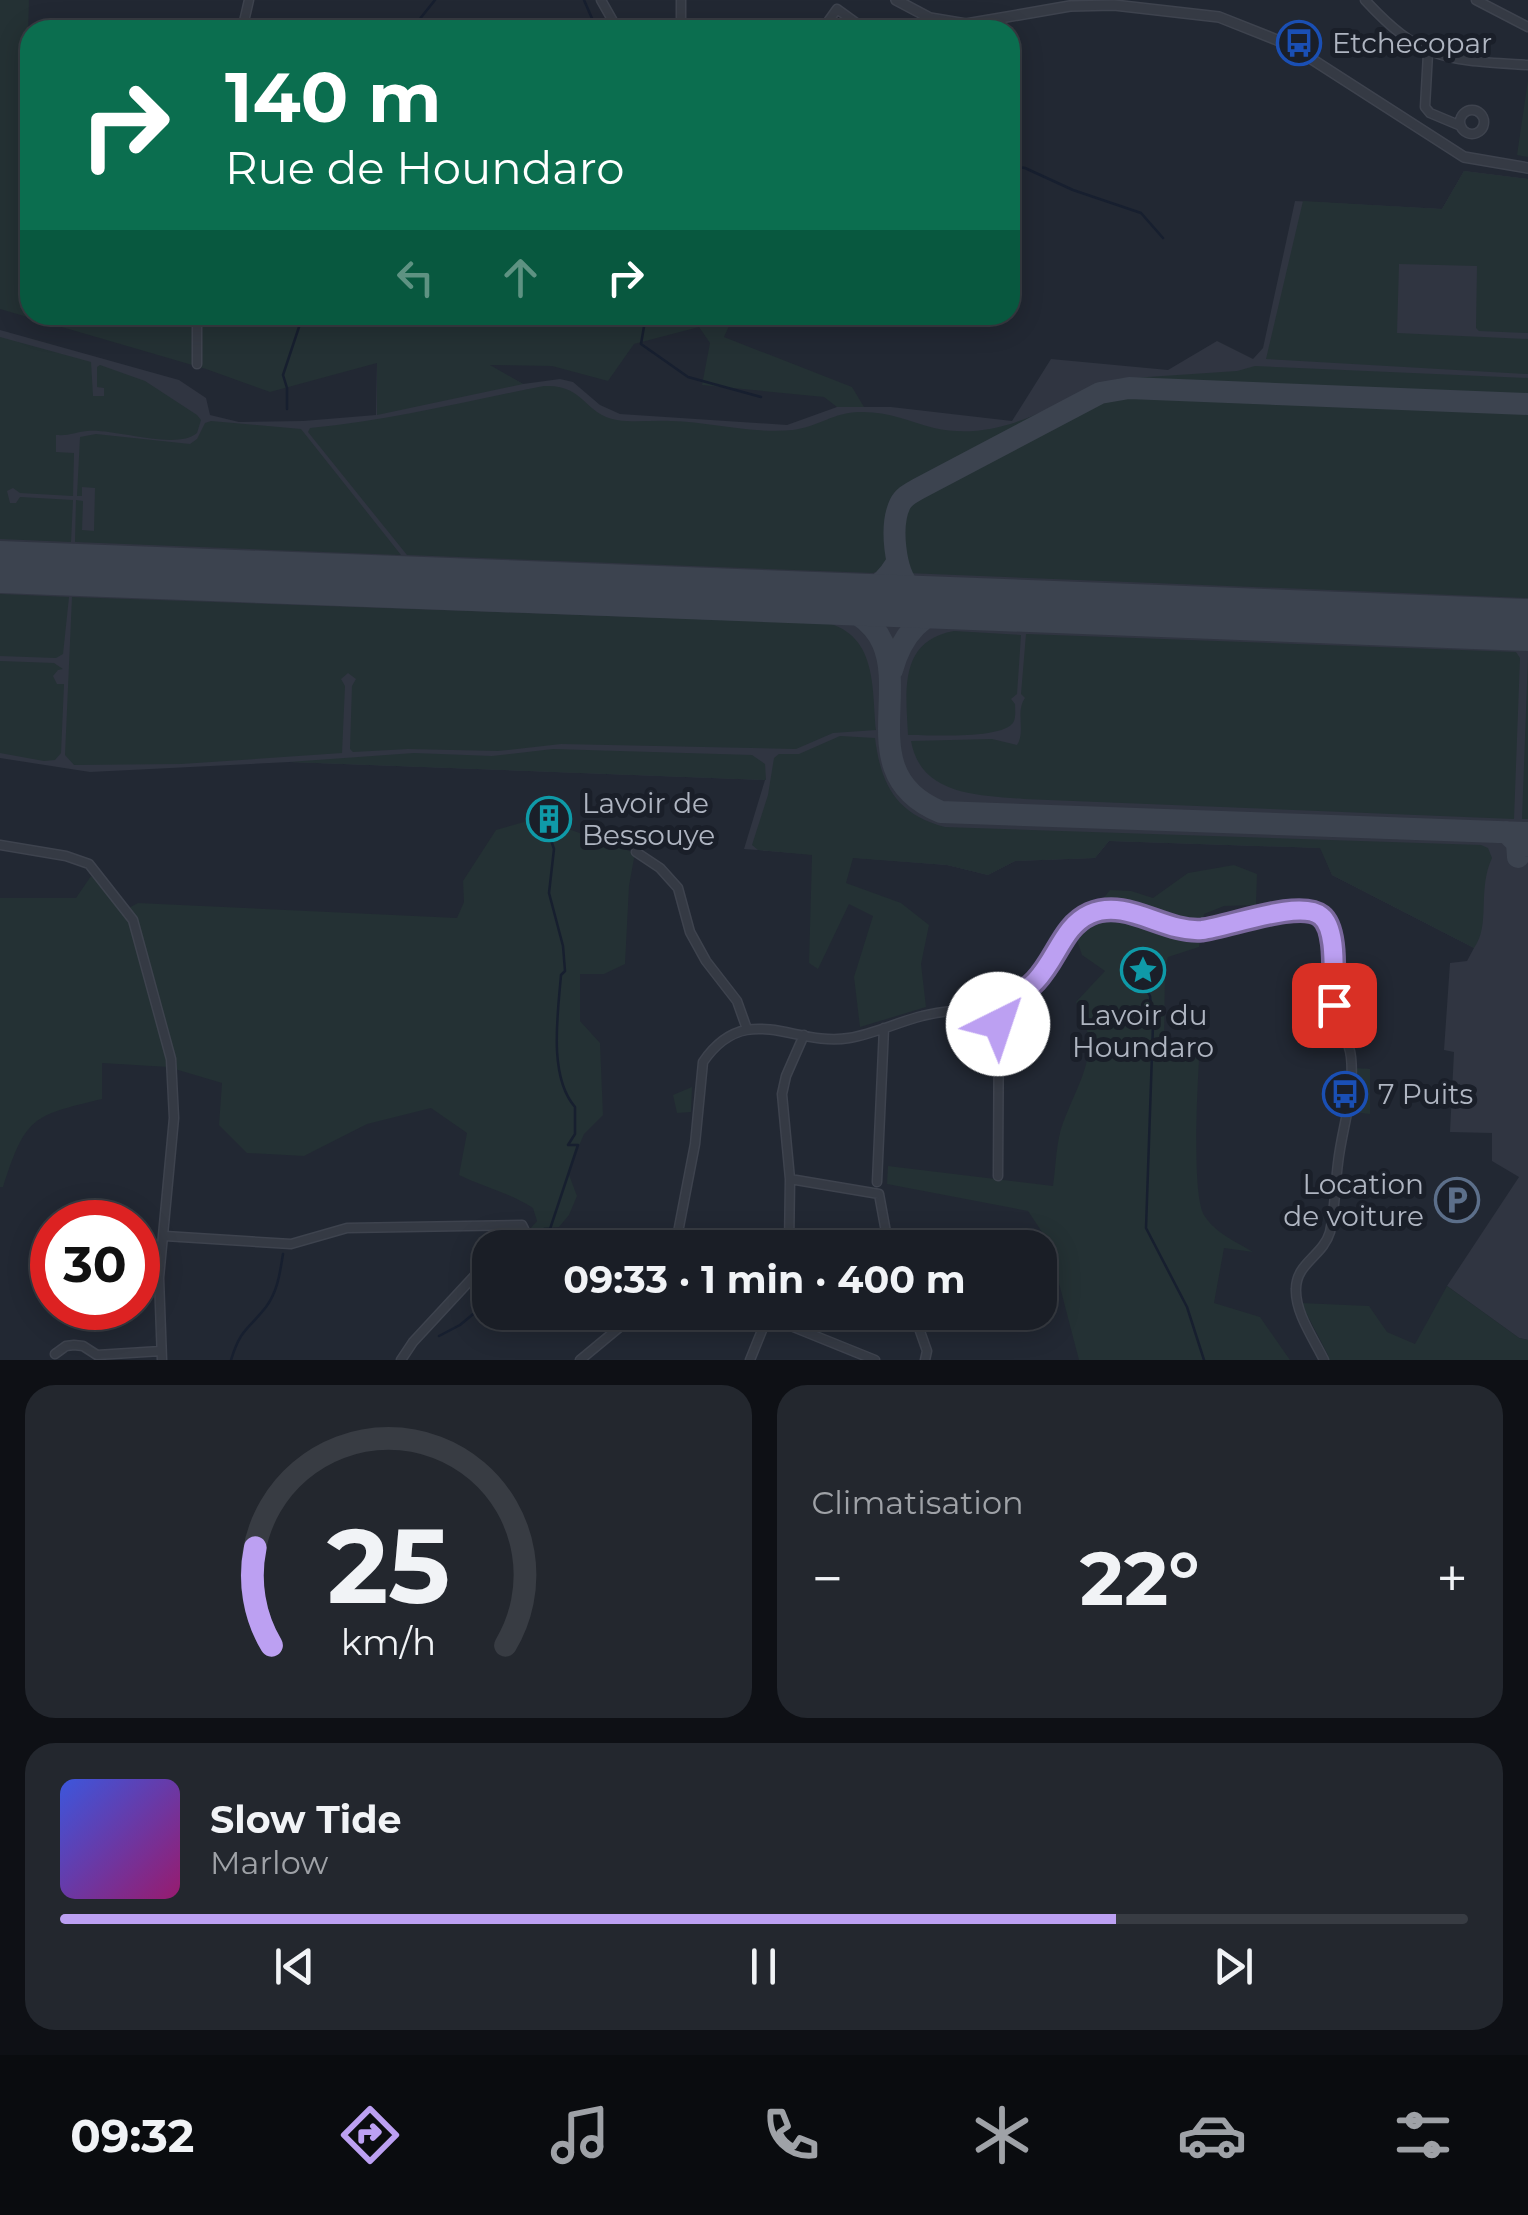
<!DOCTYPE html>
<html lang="fr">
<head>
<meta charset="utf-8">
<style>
	body { margin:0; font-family:Montserrat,sans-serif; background:#23272e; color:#f1f3f6; height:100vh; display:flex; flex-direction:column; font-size:38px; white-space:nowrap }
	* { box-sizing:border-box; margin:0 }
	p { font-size:32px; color:#9fa2a7 }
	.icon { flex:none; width:55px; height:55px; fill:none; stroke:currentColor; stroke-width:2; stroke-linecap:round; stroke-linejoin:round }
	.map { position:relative; height:1360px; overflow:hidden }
	.drawer { display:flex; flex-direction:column; gap:25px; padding:25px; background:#0e1015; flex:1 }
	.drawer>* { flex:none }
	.hud { position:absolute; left:20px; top:20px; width:1000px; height:305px; border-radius:30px; box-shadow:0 5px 25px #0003,0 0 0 2px #383c43; background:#0b6e4f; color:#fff; overflow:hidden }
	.speed { position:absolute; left:30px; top:1200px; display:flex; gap:20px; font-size:50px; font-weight:700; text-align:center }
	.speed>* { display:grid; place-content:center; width:130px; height:130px; border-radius:50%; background:#1a1e26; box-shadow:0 5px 25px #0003,0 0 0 2px #383c43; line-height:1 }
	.speed .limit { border:15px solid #d22; background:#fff; color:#111 }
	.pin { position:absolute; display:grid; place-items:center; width:85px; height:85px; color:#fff; margin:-42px; border-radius:20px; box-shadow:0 5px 15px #0006 }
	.me { position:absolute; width:110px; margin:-55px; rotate:41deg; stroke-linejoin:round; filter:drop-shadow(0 0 8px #0008) }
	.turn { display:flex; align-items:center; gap:35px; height:210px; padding:0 40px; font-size:45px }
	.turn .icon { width:130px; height:130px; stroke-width:2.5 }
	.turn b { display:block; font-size:70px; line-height:85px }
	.lanes { display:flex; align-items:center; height:95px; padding:0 40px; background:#0003; justify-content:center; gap:50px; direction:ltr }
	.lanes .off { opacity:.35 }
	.big { font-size:75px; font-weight:700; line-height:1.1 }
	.drawer .widget { flex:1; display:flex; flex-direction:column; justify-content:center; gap:15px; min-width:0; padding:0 35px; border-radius:30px; background:#23272e }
	.drawer .dial { align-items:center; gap:0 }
	.dial svg { height:260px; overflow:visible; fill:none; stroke:#383c43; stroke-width:7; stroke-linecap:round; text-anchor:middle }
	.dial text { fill:#f1f3f6; stroke:none }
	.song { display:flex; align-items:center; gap:30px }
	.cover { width:120px; height:120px; border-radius:15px; background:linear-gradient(135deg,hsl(230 70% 55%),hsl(320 70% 35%)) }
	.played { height:10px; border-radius:5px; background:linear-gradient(90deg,#bca0f2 75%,#383c43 75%) }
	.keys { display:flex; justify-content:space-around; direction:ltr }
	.heat { display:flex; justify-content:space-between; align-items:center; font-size:55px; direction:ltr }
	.drawer .tiles { flex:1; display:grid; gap:25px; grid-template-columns:1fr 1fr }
	.widget:last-child { grid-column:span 2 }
	.trip { position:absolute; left:472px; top:1230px; width:585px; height:100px; border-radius:30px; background:#1a1e26; box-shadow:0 5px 25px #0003,0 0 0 2px #383c43; font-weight:700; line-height:100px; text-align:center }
	.tabs { display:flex; height:160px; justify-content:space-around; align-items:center; background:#0a0c0f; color:#9fa2a7 }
	.tabs .icon { width:70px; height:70px }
	.tabs .current { color:#bca0f2 }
	.tabs b { font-size:45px; color:#f1f3f6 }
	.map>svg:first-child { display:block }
	.airport { fill:#303541 }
	.green { fill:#243134 }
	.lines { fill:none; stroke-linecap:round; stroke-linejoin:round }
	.stream { stroke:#171f2f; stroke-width:2.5 }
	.taxiway { stroke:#3c434f; stroke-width:22 }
	.runway { stroke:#3c434f; stroke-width:52 }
	.minor-casing { stroke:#3e434e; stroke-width:11 }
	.tertiary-casing { stroke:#3e434e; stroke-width:12 }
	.minor { stroke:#353a44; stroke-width:8 }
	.tertiary { stroke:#353a44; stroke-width:9 }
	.route-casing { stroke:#7a689d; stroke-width:25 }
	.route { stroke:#bca0f2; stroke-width:18 }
	.labels { text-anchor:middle; stroke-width:10; stroke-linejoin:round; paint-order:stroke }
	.poi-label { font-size:28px; fill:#afb5c1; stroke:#1a1f29; text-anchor:start }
</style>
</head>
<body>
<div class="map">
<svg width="1528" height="1360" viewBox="0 0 1528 1360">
	<rect width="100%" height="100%" fill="#222833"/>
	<path class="airport" d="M1464,171L1528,179V1340L1519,1338L1447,1286L1519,1177L1492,1161V1133L1450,1132L1454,1052L1444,1050L1450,963L1467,961L1474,948L1332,875L1321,848L1109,841L1095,858L1015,861L988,875L947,865L744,849L765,780L289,762L90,772L0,758V330L179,380L206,398L210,415L239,422L303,421L376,415L377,362L487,365L523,384L560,379L573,382L600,405L620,414L787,425L837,407H891L1012,421L1051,359L1168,370L1217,341L1253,359L1263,348L1295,201L1442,209Z"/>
	<path class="green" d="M0,0H29L26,104L30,105V315H734L724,337L852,387L864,407H837L824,397L702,385L710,343L699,327L634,344L608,381L552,366L490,365L523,384L377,415V363L270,392L206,369L0,309Z
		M1528,80V157L1517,155Z
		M1464,171L1528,179V333L1479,331L1476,328L1477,266L1399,264L1397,333L1528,339V374L1266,359L1303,201L1442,209Z
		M0,337L91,362L93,396H104V388L97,387V367L100,365L145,381L197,415L201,420L197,433C176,451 115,428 87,431C75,432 70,436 56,435V452L74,453L73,496L20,493L13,488L7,491L10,503H16L20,497L73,500L71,542L0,539Z
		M1255,366L1528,378V400L1127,384L1104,387L1105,383L1118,379L1237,371Z
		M544,386C585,384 583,414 617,420C634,423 653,420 671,421C711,422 753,434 793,430C817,427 835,412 859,412C887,411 908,421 934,428C987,440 1035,417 1080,393L1087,395L903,493C885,516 901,547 885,569L873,573L407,555L308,432L310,428C389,421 466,401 544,386Z
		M1138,393L1528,408V598L907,573C895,556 895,512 912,497L1101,397Z
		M211,421L301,429L401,555L75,542L76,500L83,501L82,530L94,531L95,488L82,487V496H77L80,437L96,434L190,444L197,439L205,423Z
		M0,594L69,597L63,654L56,658L0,656Z
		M72,597L831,624C877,639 872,689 876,730L833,733L796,749L561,744L498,751L408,749L353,752L350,749L352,686L356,679L348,673L341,679L345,686L342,753L181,764L74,765L65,755Z
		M954,631L1021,635L1017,694L1011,699L1015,704C1015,709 1016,715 1014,721C1006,740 928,735 908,735C906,692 898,641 954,631Z
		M1026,634L1516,652L1520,658L1514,819L1024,799C978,795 921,796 911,741L992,739L1017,745C1026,732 1015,712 1025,698L1021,694Z
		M1528,657V819H1522Z
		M0,661L54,663L63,669L58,670L53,676L57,684H64L61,753L55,760L44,761L0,753Z
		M840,736L875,738C881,785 896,814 945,827L1481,845L1488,848L1492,858C1477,890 1491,925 1474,948L1332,875L1320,848L1109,841L1095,858L1015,861L988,875L947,865L853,858L846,883L901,903L929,925L921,964L926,1007L860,1027L854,977L873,916L849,904L818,969L809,963L812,855L758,850L752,845L768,795L774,758L779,754H799Z
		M553,749L752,755L765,764L766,780L289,762L414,753L492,756Z
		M554,799L552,823L635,853L629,886L625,964L604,974H580V1021L600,1043L603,1115L584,1134L568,1172L577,1196L569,1215L559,1227L544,1228L528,1244L522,1238L537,1221L533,1208C510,1193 484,1187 459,1175L467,1133L431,1108L367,1124L304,1156L247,1153L219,1125L222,1083L168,1067L102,1063V1099C31,1116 26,1117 3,1187H0V898H76L91,876L108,890L123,911L138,903L457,918L464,902L463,881L496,830L524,822L543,803Z
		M1234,865L1257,874L1256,905L1224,906L1204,914L1199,947L1168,957L1165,966L1164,1045H1200C1198,1075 1191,1193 1204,1215C1215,1233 1235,1241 1253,1252L1224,1248L1214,1303L1260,1317L1290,1360H1079L1048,1241L1028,1211L887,1184L888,1166L1053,1186C1056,1166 1056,1141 1063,1123C1081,1075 1103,1051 1076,1002L1105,971L1082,955L1075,934L1110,890L1131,891L1153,898L1188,873Z
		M1356,1068L1370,1069V1114L1353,1112Z
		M692,1087L691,1112L677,1113L673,1095Z
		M1447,1286L1519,1338L1528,1340V1360H1319L1328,1355L1301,1303L1369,1306L1387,1332L1415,1344Z"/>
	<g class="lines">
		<path class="stream" d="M584,0L597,30
			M646,21V30
			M411,30L435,0
			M1010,166L1025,168L1073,190L1141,213L1163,238
			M646,315L641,344L688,377L761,397
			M287,409V388L283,375L303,315
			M1143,970L1140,978L1150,996L1153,1025L1146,1228L1187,1307L1204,1360
			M531,1248L544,1229H550L578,1145H568L575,1134V1107C548,1076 558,1013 561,975L565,971L563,946L549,893L554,849L547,828L548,822
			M439,1336L460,1325L490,1300
			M231,1360C241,1328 247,1331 266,1307C278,1291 280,1272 283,1254"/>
		<path class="taxiway" d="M833,597C863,597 880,590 896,564
			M819,598C960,634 826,765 941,812L1528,833
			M957,603C941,601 924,600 911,589C894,572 890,525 900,504C904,496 911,493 918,489L1100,393L1129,388L1528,404
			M892,670C901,637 921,611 957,606
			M1506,832L1517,843L1518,857L1528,843"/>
		<path class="runway" d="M0,567L1528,625"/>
		<defs>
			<path id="minor" d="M601,0L618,30
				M681,0V30
				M1365,0C1422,62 1448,60 1528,65
				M1476,0L1528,27
				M242,30L249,0
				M837,30L827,23L837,9L866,30
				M929,30L930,18
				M1428,53L1425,107L1430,113L1461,126
				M1460 122a12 12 0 1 1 24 0a12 12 0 1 1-24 0Z
				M1010,213L1016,235
				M197,315V364
				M0,845L66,856L89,864L133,920L171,1059L174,1118L159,1278L162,1360
				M636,852L660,868L678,888L690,932L706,961L737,1001L747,1029
				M998,1176L999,1003
				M790,1179L879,1194L888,1243
				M877,1182L884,1028
				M62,1222H65
				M52,1228L47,1236L52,1261
				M165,1236L291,1244L347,1228L522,1225L524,1229L505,1248
				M675,1248L695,1144L703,1062C746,999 794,1047 849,1038C874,1034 898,1022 922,1016C958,1006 1009,1013 1036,983C1054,964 1063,930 1086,916C1119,896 1162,928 1197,930C1226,931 1275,913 1309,910C1344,922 1331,969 1334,999C1335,1020 1349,1037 1351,1057C1355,1095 1342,1127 1338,1163C1335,1186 1335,1209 1330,1232C1323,1256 1296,1263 1296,1289C1295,1313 1314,1339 1324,1360
				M789,1248L790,1179L782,1094L786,1076L804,1035
				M138,1276L159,1278
				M769,1312L776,1320L875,1360
				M914,1314L927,1351L925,1360
				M55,1354L66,1346L74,1345L83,1346L97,1355L161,1351
				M401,1360L413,1342L490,1259
				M580,1360L638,1312
				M750,1360L769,1313"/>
			<path id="tertiary" d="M896,0L930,18L966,24L1070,6L1114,5L1219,17L1277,40L1310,58L1464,157L1528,168"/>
		</defs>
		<use href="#minor" class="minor-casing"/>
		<use href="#tertiary" class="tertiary-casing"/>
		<use href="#minor" class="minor"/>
		<use href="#tertiary" class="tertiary"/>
	</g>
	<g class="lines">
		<defs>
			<path id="route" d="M998,1024L999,1003C1057,986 1052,931 1090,914C1127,898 1164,933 1202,930C1229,927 1300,899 1321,916C1339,930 1332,983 1334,1005"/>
		</defs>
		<use href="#route" class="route-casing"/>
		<use href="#route" class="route"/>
	</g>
	<defs>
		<symbol id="bus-ring" viewBox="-11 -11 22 22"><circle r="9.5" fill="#1a1f29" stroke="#1a4fb4" stroke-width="1.5"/><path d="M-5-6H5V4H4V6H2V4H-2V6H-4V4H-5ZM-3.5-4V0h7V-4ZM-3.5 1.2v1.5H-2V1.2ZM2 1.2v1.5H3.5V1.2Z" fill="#1a4fb4"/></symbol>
		<symbol id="building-ring" viewBox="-11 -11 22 22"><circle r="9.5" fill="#1a1f29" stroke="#0f9aa8" stroke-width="1.5"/><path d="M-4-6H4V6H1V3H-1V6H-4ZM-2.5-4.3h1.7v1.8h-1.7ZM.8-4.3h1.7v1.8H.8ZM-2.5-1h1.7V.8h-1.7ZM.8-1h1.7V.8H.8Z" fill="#0f9aa8"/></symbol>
		<symbol id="sight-ring" viewBox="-11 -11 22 22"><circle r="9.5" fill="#1a1f29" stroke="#0f9aa8" stroke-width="1.5"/><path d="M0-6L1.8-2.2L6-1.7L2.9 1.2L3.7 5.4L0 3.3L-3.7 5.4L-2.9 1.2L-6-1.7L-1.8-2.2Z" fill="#0f9aa8"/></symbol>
		<symbol id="parking-ring" viewBox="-11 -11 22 22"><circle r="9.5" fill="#1a1f29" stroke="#5c6f8a" stroke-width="1.5"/><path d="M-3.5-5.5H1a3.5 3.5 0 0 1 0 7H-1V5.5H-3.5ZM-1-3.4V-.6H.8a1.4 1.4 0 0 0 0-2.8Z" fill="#5c6f8a"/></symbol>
	</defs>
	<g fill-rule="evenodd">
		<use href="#bus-ring" x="1274" y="18" width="50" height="50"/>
		<use href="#building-ring" x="524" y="794" width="50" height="50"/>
		<use href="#sight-ring" x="1118" y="945" width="50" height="50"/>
		<use href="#bus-ring" x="1320" y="1069" width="50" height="50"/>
		<use href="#parking-ring" x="1432" y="1175" width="50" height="50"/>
	</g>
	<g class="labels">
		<g class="poi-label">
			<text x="1332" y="53">Etchecopar</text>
			<text x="582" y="813">Lavoir de<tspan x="582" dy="32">Bessouye</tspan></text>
			<text x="1143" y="1025" text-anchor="middle">Lavoir du<tspan x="1143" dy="32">Houndaro</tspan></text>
			<text x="1378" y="1104">7 Puits</text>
			<text x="1424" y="1194" text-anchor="end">Location<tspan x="1424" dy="32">de voiture</tspan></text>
		</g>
	</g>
</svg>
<div class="speed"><div class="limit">30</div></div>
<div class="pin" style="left:1334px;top:1005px;background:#d93025"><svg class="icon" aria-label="arrive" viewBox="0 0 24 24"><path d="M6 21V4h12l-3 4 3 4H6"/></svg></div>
<svg class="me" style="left:998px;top:1024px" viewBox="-20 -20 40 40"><circle r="19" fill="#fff"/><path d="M0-13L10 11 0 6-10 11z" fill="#bca0f2"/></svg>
<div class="trip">09:33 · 1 min · 400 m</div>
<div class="hud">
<div class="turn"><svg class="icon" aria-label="right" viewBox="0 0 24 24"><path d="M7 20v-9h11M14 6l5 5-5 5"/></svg><div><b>140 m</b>Rue de Houndaro</div></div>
<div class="lanes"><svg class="icon off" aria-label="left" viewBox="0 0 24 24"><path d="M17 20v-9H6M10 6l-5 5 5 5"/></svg><svg class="icon off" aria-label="ahead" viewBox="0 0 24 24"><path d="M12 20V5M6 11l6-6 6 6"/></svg><svg class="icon" aria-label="right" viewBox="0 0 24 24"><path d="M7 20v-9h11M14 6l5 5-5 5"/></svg></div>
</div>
</div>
<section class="drawer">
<div class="tiles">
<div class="widget dial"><svg viewBox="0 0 100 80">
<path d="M14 69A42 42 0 1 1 86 69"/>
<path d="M14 69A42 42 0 0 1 9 39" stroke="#bca0f2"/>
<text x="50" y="56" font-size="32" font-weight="700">25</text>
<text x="50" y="72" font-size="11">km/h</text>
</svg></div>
<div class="widget"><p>Climatisation</p>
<div class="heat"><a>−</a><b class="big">22°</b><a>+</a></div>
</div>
<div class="widget">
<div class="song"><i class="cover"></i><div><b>Slow Tide</b><p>Marlow</p></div></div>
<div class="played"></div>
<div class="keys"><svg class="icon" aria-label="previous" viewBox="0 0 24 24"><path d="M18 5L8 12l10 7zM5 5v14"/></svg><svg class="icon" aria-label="pause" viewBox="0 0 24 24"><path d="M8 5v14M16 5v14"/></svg><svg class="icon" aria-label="next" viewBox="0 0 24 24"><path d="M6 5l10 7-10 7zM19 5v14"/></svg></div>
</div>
</div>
</section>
<nav class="tabs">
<b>09:32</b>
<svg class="icon current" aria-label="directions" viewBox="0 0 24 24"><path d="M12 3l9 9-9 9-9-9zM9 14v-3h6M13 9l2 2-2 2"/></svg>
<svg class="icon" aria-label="music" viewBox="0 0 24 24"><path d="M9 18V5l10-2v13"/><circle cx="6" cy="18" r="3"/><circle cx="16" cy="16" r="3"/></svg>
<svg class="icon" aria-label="phone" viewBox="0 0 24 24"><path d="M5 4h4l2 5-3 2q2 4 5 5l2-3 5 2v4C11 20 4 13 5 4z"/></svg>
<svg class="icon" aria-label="climate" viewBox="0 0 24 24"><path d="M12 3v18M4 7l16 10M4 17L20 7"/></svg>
<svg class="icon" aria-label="car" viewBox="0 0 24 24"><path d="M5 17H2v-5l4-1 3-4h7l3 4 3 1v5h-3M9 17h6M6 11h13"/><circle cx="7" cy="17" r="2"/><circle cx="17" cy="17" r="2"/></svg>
<svg class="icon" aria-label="filters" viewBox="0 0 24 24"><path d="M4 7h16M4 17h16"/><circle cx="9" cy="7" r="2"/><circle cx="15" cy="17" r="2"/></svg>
</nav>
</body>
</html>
